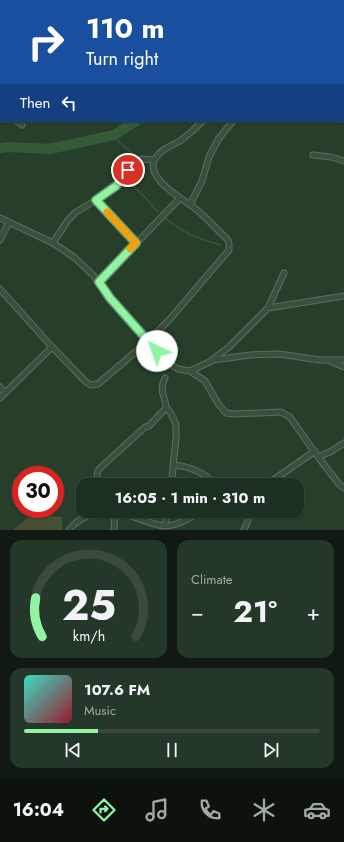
<!DOCTYPE html>
<html lang="en">
<head>
<meta charset="utf-8">
<style>
	body { margin:0; font-family:Jost,sans-serif; background:#253729; color:#f1f3f6; height:100vh; display:flex; flex-direction:column; font-size:15px; white-space:nowrap }
	* { box-sizing:border-box; margin:0 }
	p { font-size:13px; color:#a0a9a5 }
	.icon { flex:none; width:22px; height:22px; fill:none; stroke:currentColor; stroke-width:2; stroke-linecap:round; stroke-linejoin:round }
	.map { position:relative; height:530px; overflow:hidden }
	.drawer { display:flex; flex-direction:column; gap:10px; padding:10px; background:#101a12; flex:1 }
	.drawer>* { flex:none }
	.hud { position:absolute; left:0px; top:0px; width:344px; height:122px; box-shadow:0 1px 3px #0004,0 0 0 1px #3b4a3e; background:#1a4fa0; color:#fff; overflow:hidden }
	.speed { position:absolute; left:12px; top:466px; display:flex; gap:8px; font-size:20px; font-weight:700; text-align:center }
	.speed>* { display:grid; place-content:center; width:52px; height:52px; border-radius:50%; background:#1d2f20; box-shadow:0 1px 3px #0004,0 0 0 1px #3b4a3e; line-height:1 }
	.speed .limit { border:6px solid #d22; background:#fff; color:#111 }
	.pin { position:absolute; display:grid; place-items:center; width:34px; height:34px; color:#fff; margin:-17px; border:2px solid #fff; border-radius:50%; box-shadow:0 1px 4px #0007 }
	.me { position:absolute; width:44px; margin:-22px; rotate:318deg; stroke-linejoin:round; filter:drop-shadow(0 0 3px #0008) }
	.turn { display:flex; align-items:center; gap:14px; height:84px; padding:0 20px; font-size:18px }
	.turn .icon { width:52px; height:52px; stroke-width:2.5 }
	.turn b { display:block; font-size:28px; line-height:34px }
	.then { display:flex; align-items:center; height:38px; padding:0 20px; background:#0003; gap:8px; font-size:15px }
	.big { font-size:30px; font-weight:700; line-height:1.1 }
	.drawer .card { flex:1; display:flex; flex-direction:column; justify-content:center; gap:6px; min-width:0; padding:0 14px; border-radius:12px; background:#253729 }
	.drawer .dial { align-items:center; gap:0 }
	.dial svg { height:104px; overflow:visible; fill:none; stroke:#3b4a3e; stroke-width:7; stroke-linecap:round; text-anchor:middle }
	.dial text { fill:#f1f3f6; stroke:none }
	.song { display:flex; align-items:center; gap:12px }
	.cover { width:48px; height:48px; border-radius:6px; background:linear-gradient(135deg,hsl(170 70% 55%),hsl(350 70% 35%)) }
	.played { height:4px; border-radius:2px; background:linear-gradient(90deg,#93f3a4 25%,#3b4a3e 25%) }
	.keys { display:flex; justify-content:space-around; direction:ltr }
	.heat { display:flex; justify-content:space-between; align-items:center; font-size:22px; direction:ltr }
	.drawer .tiles { flex:1; display:grid; gap:10px; grid-template-columns:1fr 1fr }
	.card:last-child { grid-column:span 2 }
	.trip { position:absolute; left:76px; top:478px; width:228px; height:40px; border-radius:12px; background:#1d2f20; box-shadow:0 1px 3px #0004,0 0 0 1px #3b4a3e; font-weight:700; line-height:40px; text-align:center }
	.tabs { display:flex; height:64px; justify-content:space-around; align-items:center; background:#0c130d; color:#a0a9a5 }
	.tabs .icon { width:28px; height:28px }
	.tabs .current { color:#93f3a4 }
	.tabs b { font-size:18px; color:#f1f3f6 }
	.map>svg:first-child { display:block }
	.green { fill:#455037 }
	.lines { fill:none; stroke-linecap:round; stroke-linejoin:round }
	.stream { stroke:#335b38; stroke-width:1.5 }
	.river { stroke:#335b38; stroke-width:10 }
	.street-casing { stroke:#5c6f5f; stroke-width:7 }
	.street { stroke:#3b4f3e; stroke-width:5 }
	.route-casing { stroke:#609e6b; stroke-width:10 }
	.route { stroke:#93f3a4; stroke-width:7 }
	.slow { stroke:#f59e0b; stroke-width:7 }
</style>
</head>
<body>
<div class="map">
<svg width="344" height="530" viewBox="0 0 344 530">
	<rect width="100%" height="100%" fill="#273f2a"/>
	<path class="green" d="M32,515L62,517V530H13Z"/>
	<g class="lines">
		<path class="stream" d="M114,135L120,143L131,152L133,158L129,167
			M129,173L130,182L135,188L142,194L158,212
			M165,218C185,234 196,238 221,245"/>
		<path class="river" d="M343,48H344
			M0,148L9,147L50,149L114,135L136,121"/>
		<defs>
			<path id="street" d="M57,1V0
				M138,1V0
				M244,1L245,0
				M0,46L1,45
				M343,83L344,84
				M0,114L1,115
				M17,121L22,125
				M313,155L331,157L344,161
				M96,200L136,243
				M190,205L202,181L209,157L219,138L233,121
				M0,218L53,243L75,258L94,276L110,298L166,361L178,369L190,371L214,360L250,355L279,354L320,360H344
				M0,240L9,222
				M53,243L68,220L76,212L108,193L116,186L135,164L142,159L154,160
				M99,282L180,198
				M0,289L52,347L86,382L91,385L98,384L148,341L170,319L229,250V243L228,240C217,230 208,219 197,210C185,200 144,179 155,159C160,150 171,146 180,141C188,135 196,128 203,121
				M268,308L344,296
				M212,360L229,347L268,308L284,273
				M332,362L344,367
				M190,371L205,381L219,405L226,413L234,414L281,412L290,417L318,457L339,484L344,488
				M0,387L5,393
				M0,398L52,347
				M166,407L170,412L176,424C175,428 177,432 176,437C175,453 172,468 172,485
				M318,457L330,452L344,443
				M173,465C189,466 205,473 216,485
				M104,485L98,480L97,474L99,469L144,428L150,425L166,408C166,396 158,392 165,378
				M245,485H248
				M266,485L315,451
				M164,526L169,511
				M69,530C77,520 86,515 98,513C125,508 139,522 164,526C178,526 191,517 203,511
				M114,530L115,512
				M244,530L252,511"/>
		</defs>
		<use href="#street" class="street-casing"/>
		<use href="#street" class="street"/>
	</g>
	<g class="lines">
		<defs>
			<path id="route" d="M128,170L116,186L96,200L136,243L99,282L110,298L157,351"/>
		</defs>
		<use href="#route" class="route-casing"/>
		<use href="#route" class="route"/>
		<path class="slow" d="M107,212L136,243L130,249"/>
	</g>
</svg>
<div class="speed"><div class="limit">30</div></div>
<div class="pin" style="left:128px;top:170px;background:#d93025"><svg class="icon" aria-label="arrive" viewBox="0 0 24 24"><path d="M6 21V4h12l-3 4 3 4H6"/></svg></div>
<svg class="me" style="left:157px;top:351px" viewBox="-20 -20 40 40"><circle r="19" fill="#fff"/><path d="M0-13L10 11 0 6-10 11z" fill="#93f3a4"/></svg>
<div class="trip">16:05 · 1 min · 310 m</div>
<div class="hud">
<div class="turn"><svg class="icon" aria-label="right" viewBox="0 0 24 24"><path d="M7 20v-9h11M14 6l5 5-5 5"/></svg><div><b>110 m</b>Turn right</div></div>
<div class="then">Then<svg class="icon" aria-label="left" viewBox="0 0 24 24"><path d="M17 20v-9H6M10 6l-5 5 5 5"/></svg></div>
</div>
</div>
<section class="drawer">
<div class="tiles">
<div class="card dial"><svg viewBox="0 0 100 80">
<path d="M14 69A42 42 0 1 1 86 69"/>
<path d="M14 69A42 42 0 0 1 9 39" stroke="#93f3a4"/>
<text x="50" y="56" font-size="32" font-weight="700">25</text>
<text x="50" y="72" font-size="11">km/h</text>
</svg></div>
<div class="card"><p>Climate</p>
<div class="heat"><a>−</a><b class="big">21°</b><a>+</a></div>
</div>
<div class="card">
<div class="song"><i class="cover"></i><div><b>107.6 FM</b><p>Music</p></div></div>
<div class="played"></div>
<div class="keys"><svg class="icon" aria-label="previous" viewBox="0 0 24 24"><path d="M18 5L8 12l10 7zM5 5v14"/></svg><svg class="icon" aria-label="pause" viewBox="0 0 24 24"><path d="M8 5v14M16 5v14"/></svg><svg class="icon" aria-label="next" viewBox="0 0 24 24"><path d="M6 5l10 7-10 7zM19 5v14"/></svg></div>
</div>
</div>
</section>
<nav class="tabs">
<b>16:04</b>
<svg class="icon current" aria-label="directions" viewBox="0 0 24 24"><path d="M12 3l9 9-9 9-9-9zM9 14v-3h6M13 9l2 2-2 2"/></svg>
<svg class="icon" aria-label="music" viewBox="0 0 24 24"><path d="M9 18V5l10-2v13"/><circle cx="6" cy="18" r="3"/><circle cx="16" cy="16" r="3"/></svg>
<svg class="icon" aria-label="phone" viewBox="0 0 24 24"><path d="M5 4h4l2 5-3 2q2 4 5 5l2-3 5 2v4C11 20 4 13 5 4z"/></svg>
<svg class="icon" aria-label="climate" viewBox="0 0 24 24"><path d="M12 3v18M4 7l16 10M4 17L20 7"/></svg>
<svg class="icon" aria-label="car" viewBox="0 0 24 24"><path d="M5 17H2v-5l4-1 3-4h7l3 4 3 1v5h-3M9 17h6M6 11h13"/><circle cx="7" cy="17" r="2"/><circle cx="17" cy="17" r="2"/></svg>
</nav>
</body>
</html>
